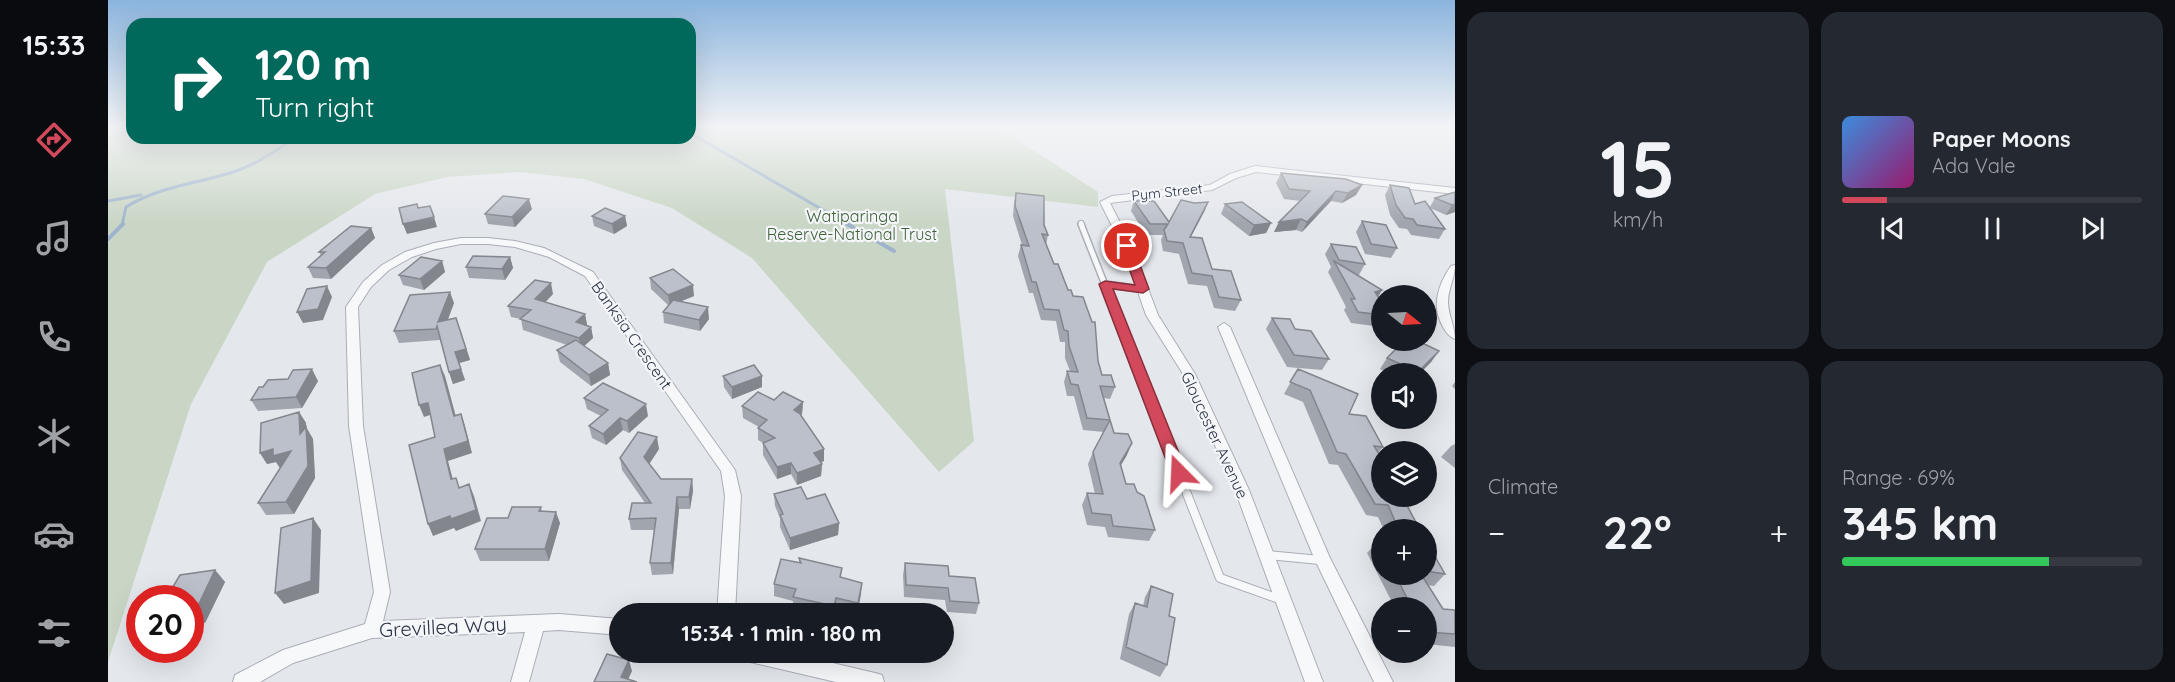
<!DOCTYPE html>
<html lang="en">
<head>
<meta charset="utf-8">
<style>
	body { margin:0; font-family:Quicksand,sans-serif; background:#242831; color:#f1f3f6; height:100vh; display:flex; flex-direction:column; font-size:22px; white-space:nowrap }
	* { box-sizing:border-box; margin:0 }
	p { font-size:20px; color:#9ea1a6 }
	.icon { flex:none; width:33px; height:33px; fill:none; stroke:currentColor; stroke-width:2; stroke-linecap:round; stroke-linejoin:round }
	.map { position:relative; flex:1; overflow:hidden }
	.panel { display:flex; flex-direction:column; gap:12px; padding:12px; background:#0d0f14; width:720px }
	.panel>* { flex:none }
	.top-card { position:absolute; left:18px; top:18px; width:570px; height:126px; border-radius:18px; box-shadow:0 6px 24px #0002; background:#00695c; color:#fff; overflow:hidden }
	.needle { width:39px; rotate:108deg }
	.fabs { position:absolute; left:1263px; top:285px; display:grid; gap:12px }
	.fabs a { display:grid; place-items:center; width:66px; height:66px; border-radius:50%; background:#171b24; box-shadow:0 6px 24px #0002; font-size:30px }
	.speed { position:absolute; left:18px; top:585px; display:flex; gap:12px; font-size:30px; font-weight:700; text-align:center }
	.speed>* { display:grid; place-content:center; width:78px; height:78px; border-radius:50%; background:#171b24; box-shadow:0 6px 24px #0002; line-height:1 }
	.speed .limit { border:9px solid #d22; background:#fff; color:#111 }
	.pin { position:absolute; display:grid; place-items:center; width:51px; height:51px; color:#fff; margin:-26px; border:3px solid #fff; border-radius:50%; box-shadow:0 2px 6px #0007 }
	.me { position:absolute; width:66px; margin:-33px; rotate:339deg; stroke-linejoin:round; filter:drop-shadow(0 0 4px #0008) }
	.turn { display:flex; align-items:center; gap:21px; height:126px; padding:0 30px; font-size:27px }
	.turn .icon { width:78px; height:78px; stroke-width:2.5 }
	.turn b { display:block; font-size:42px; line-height:51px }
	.big { font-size:45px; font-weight:700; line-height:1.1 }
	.panel .widget { flex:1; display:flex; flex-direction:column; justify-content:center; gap:9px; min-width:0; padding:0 21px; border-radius:18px; background:#242831 }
	.panel .dial { align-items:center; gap:0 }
	.dial b { font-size:78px; line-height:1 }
	.song { display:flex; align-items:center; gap:18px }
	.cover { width:72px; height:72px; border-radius:9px; background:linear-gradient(135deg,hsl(210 70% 55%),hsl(320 70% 35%)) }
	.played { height:6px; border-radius:3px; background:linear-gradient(90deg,#d1495b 15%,#363941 15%) }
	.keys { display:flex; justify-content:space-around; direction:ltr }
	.heat { display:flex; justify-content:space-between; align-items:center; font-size:33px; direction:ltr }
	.charge { height:9px; border-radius:4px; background:linear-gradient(90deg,#34c759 69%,#363941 0) }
	.panel .tiles { flex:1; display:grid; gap:12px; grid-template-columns:repeat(2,1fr) }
	.trip { position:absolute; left:501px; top:603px; width:345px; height:60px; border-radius:30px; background:#171b24; box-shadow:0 6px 24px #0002; font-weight:700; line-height:60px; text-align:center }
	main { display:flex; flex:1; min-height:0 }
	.dock { display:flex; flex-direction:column; width:108px; justify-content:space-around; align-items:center; background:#090b0e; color:#9ea1a6 }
	.dock .icon { width:42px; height:42px }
	.dock .active { color:#d1495b }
	.dock b { font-size:27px; color:#f1f3f6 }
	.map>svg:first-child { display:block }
	.green { fill:#c9d6c5 }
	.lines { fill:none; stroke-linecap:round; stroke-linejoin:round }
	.stream-far1 { stroke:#9fb4cc; stroke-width:3 }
	.stream { stroke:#9fb4cc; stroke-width:4 }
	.lane-far3-casing { stroke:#a9aeb7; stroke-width:6 }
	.lane-far2-casing { stroke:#a9aeb7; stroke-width:8 }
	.lane-far1-casing { stroke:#a9aeb7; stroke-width:9 }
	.lane-casing { stroke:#a9aeb7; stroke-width:10 }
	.street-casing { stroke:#a9aeb7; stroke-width:2 }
	.lane-far3 { stroke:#f7f8fa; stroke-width:4.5 }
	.lane-far2 { stroke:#f7f8fa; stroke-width:5 }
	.lane-far1 { stroke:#f7f8fa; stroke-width:7 }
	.lane { stroke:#f7f8fa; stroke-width:8 }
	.street { fill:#f7f8fa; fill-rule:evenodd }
	.wall { fill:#a1a5ae }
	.shaded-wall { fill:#83868d }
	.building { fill:#bbc0ca; stroke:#83868d; stroke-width:1.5 }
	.route { fill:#d1495b; stroke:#882f3b; stroke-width:1.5 }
	.labels { text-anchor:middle; stroke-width:4.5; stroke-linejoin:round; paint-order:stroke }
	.far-street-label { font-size:14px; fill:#2b3445; stroke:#f4f6f9 }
	.park-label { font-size:16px; fill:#3f6138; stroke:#f4f6f9 }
	.street-label { font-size:16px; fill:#2b3445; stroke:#f4f6f9 }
	.near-street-label { font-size:20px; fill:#2b3445; stroke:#f4f6f9 }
</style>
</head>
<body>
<main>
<nav class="dock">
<b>15:33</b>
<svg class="icon active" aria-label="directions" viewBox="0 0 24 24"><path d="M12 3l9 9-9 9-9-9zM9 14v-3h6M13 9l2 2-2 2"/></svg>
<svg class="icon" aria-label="music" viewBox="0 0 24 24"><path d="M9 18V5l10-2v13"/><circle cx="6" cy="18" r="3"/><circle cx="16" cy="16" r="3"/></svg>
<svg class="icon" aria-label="phone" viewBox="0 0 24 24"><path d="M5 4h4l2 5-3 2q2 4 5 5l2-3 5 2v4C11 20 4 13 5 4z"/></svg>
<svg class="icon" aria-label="climate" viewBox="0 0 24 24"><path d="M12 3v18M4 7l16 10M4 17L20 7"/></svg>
<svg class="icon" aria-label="car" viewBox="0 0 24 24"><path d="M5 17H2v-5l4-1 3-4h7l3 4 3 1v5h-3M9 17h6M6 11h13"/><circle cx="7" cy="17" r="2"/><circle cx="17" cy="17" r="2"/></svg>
<svg class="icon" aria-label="filters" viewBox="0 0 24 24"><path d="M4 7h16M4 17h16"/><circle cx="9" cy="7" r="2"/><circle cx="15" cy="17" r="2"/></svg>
</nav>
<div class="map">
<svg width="1347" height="682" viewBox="0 0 1347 682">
	<rect width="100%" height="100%" fill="#e4e7ec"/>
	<path class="green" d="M0,128H24V138H582V128H891L990,192V207L837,189L866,441L831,472L644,258L564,208L476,179L411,172L339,177L267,194L159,262L83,404L0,662Z"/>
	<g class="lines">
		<path class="stream-far1" d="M582,133L741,225
			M0,201L33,195
			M14,225L18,207C52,186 88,184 125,172C148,165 167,151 187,138"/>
		<path class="stream" d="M739,224L786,251
			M0,239L15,224"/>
		<defs>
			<path id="lane-far3" d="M973,223L974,225"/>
			<path id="lane-far2" d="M973,224L1021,346
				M997,284L1034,289"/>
			<path id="lane-far1" d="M1020,344L1080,496"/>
			<path id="lane" d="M1079,494L1112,578L1174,600
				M1160,555L1212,560"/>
			<path id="street" d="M1147,166L1347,188V194L1148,172L1128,178L1104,190L1002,203L1024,246L1050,315L1087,374L1141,490L1215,682H1197L1127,490L1075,374L1038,315L1014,246L992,202L1004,196L1102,185L1122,174Z
				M353,238H380L407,241L436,248L485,272L627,470L633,496L627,614H609L617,496L613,471L477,276L441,257L407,247L380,244H353L328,249L304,257L281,270L263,287L250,307L255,426L282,592L275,621L451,614L512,619V635L451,630L435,631L421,682H403L417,632L264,638L185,663L152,682H125L127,675L175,650L257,624L266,592L241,426L238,307L255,282L274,265L297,252L326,243Z
				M1347,265C1347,278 1340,289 1340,302C1340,315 1347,326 1347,339C1341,337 1337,331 1334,325C1323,305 1331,283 1343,266Z
				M1116,323L1122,327L1222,558L1285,682H1266L1207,560L1110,327Z
				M629,652H678L767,673L774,675L776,682H728L638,661L632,658Z"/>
		</defs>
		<use href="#lane-far3" class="lane-far3-casing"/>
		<use href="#lane-far2" class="lane-far2-casing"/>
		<use href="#lane-far1" class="lane-far1-casing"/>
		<use href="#lane" class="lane-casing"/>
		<use href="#street" class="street-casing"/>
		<use href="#lane-far3" class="lane-far3"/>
		<use href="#lane-far2" class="lane-far2"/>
		<use href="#lane-far1" class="lane-far1"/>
		<use href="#lane" class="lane"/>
		<use href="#street" class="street"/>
	</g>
	<path class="wall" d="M1173,173L1254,185L1248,195L1234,203L1223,201L1194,232L1188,230L1166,232L1171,222L1193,201L1176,199L1168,183Z
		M1282,185L1307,204L1322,207L1327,198L1347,192V212L1338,215L1322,208L1337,229L1331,239L1303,235L1299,229L1291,228L1282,215L1277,195Z
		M908,193L936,225L940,235L938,245L946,264L960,290L990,361L994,375L1007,387L1002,399L996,398L1006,433L1019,455L1013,465L1018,484L1029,492L1047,530L1041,541L1000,537L997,527L979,525L974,505L979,493L987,494L980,464L985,452L996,432L975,430L966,396H959L956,382L959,371H962L957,358V342H952L948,321L933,320L925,293H921L910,256L913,245H914L905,216L906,203Z
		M1026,201L1061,222L1086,203L1100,202L1096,212L1083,237L1104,269L1133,300L1127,311L1106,308L1099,286L1080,284L1071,254L1055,251L1053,240L1055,235H1038L1023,211Z
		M1117,204L1163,223L1158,233L1141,236L1113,214Z
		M424,209L407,227L380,224L377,214Z
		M484,216H517L519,226L506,234L486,226Z
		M1254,221L1289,248L1283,258L1257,254L1248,232Z
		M263,228L267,238L223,279L205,278L200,267L213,255L211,252Z
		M1223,244L1257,264L1251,275H1248L1274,290L1270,297L1274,303V327L1243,323L1236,310L1238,307L1220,272L1223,267L1217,254Z
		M402,257L405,268L397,280L361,278L358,267Z
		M334,261L337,272L316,290L295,285L291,275Z
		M542,278L586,296L573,301L601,319L592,331L556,323L555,312L560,305L543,289Z
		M445,294L437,302L477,314L479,325L483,327L485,338L476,346L500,363L502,375L483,386L452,362L449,350L459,345L415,330L413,319L403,317L400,306Z
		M346,303L340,320L352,329L362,360L351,363L357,380L345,384L341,372L332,340L291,343L286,331Z
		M1164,318L1187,329L1221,359L1214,370L1179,367L1158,329Z
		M1331,351L1323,362L1311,374H1281L1272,369L1279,358Z
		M1190,369L1241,414L1275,447L1270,453L1312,530H1276L1270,517L1258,515L1230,465L1221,464L1195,402L1176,394Z
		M615,376H654V387L624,399L616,387Z
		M180,379L210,381L194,408L150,411L143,400L155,387Z
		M1347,382V389L1344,386Z
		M476,398L540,416L521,433L515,430L498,445L484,438L481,426L493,416L479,409Z
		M666,400L695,402L694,414L693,415L716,461L713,462L714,464L713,476L689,485L683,474L669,479L655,455V443L650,440V428L651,427L635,418L634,406Z
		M191,412L198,423V427L205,439L207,478L186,514L158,515L150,503L172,468L168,462L159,464L152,453Z
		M1347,444V468L1333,457L1343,446Z
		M551,449L541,464L553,479H584L585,491L582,509H571L565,574L544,575L542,563L546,530H523L521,519L537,503L514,470L512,458Z
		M666,494L699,499L731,523L730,535L682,550L672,527V518L667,506Z
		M433,507L434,511L452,523L441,561H372L367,549L400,518Z
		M1318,541L1337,574L1326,586L1319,585L1335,609L1347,610V647L1318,644V608H1287L1259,553L1269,542H1274V574H1318Z
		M691,558L733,578L753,594L749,614H742L727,610L726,614H706L685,608V601L666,596V584L691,562Z
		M797,563L841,576L871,603L868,614L839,612L837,600L796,597L795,575Z
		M107,570L117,582L97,623L82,625V598L63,590Z
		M1043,586L1061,616L1059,665L1052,677L1012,659L1021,614L1027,603L1035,606L1037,597Z"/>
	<path class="shaded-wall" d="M1254,185L1248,195L1234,203L1240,193Z
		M1228,191L1223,201L1194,232L1199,222Z
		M421,199L424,209L407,227L404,217Z
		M1100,202L1096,212L1077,247L1082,237Z
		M1347,204V212L1338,215L1344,205Z
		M517,216L519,226L506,234L504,224Z
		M326,217L329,227L299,234L295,224Z
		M1193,219L1188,230L1166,232L1171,222Z
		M1163,223L1158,233L1141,236L1146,225Z
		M263,228L267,238L223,279L218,268Z
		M402,257L405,268L397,280L394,269Z
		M334,261L337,272L316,290L312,279Z
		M443,283L445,294L430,310L427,299Z
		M585,285L586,296L562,306L560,295Z
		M219,286L224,297L215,320L195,323L189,312Z
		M1274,290L1267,301V292Z
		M342,292L346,303L334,334L330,322Z
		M600,307L601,319L592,331L591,320Z
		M477,314L479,325L470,333L468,322Z
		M483,327L485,338L473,349L471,338Z
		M352,329L362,360L351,363L357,380L345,384L341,372L347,352Z
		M1331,351L1323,362L1311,374H1309Z
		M500,363L502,375L483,386L481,375Z
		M332,365L337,376L351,428L346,416Z
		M204,369L210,381L194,408L188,397Z
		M654,376V387L624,399V387Z
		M695,402L694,414L686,422V410Z
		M320,403L325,414L316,417L311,405Z
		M538,404L540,416L521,433L519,421Z
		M191,412L198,423V446L192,434Z
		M353,414L357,426L364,453L340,461L348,491L343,479L336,449Z
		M512,418L515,430L498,445L495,434Z
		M198,427L205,439L207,478L186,514L178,502Z
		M549,437L551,449L538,469L536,457Z
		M1024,443L1019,455L1007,475L1012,463Z
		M165,449L183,451L172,468L168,462L159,464L152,453Z
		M716,449V461L706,465V453Z
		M683,463V474L669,479V467Z
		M714,464L713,476L689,485V473Z
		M584,479L585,491L582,509L581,497Z
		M361,484L366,496L373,521L348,531L346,528L325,536L320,524Z
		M569,497L571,509L565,574L563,563Z
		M448,512L452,523L441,561L437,549Z
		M205,518L213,530L211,593L176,604L167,593Z
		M731,523L730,535L682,550V538Z
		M107,570L117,582L97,623L87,612Z
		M754,583L753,594L749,614L750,603Z
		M728,598L727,610L725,614L726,606Z
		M521,660L524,671L519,682L513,677Z"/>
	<path class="building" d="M1173,173L1238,179L1254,185L1240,193L1228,191L1199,222L1193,219L1171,222L1202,191L1181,189Z
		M1282,185L1301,188L1307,204L1317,201L1337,229L1309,225L1305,219L1297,218L1288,205Z
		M1347,192V204L1344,205L1327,198Z
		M908,193L936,196V225L940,235L934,234L946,264H950L960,290H963L965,296L975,297L984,322H987L990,361L994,375H1003L1007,387L992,386L1002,420L979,418L970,385L963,384L959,371L970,372L961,346L960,331L956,330L951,310L936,309L928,282H924L913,245L921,246L907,206Z
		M395,196L421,199L404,217L377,214Z
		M1073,200L1086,203L1100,202L1082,237L1094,238L1104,269L1123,271L1133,300L1111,297L1104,276L1084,273L1075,243L1059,241L1056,230L1060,224H1042L1026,201H1046L1061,222Z
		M1134,202L1163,223L1146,225L1117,204Z
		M309,204L310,208L322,206L326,217L295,224L291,208Z
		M497,208L517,216L504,224L484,216Z
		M1254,221L1278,225L1289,248L1263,244Z
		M243,226L263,228L218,268L200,267L217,252H211Z
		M1223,244L1248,247L1257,264L1231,260Z
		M365,256L402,257L394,269L358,267Z
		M313,257L334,261L312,279L291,275Z
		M1226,261L1274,290L1267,292L1274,303V315L1250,312L1243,299H1247Z
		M565,269L585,285L560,295L542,278Z
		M427,280L443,283L427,299L477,314L468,322L483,327L471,338L412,319L423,310L400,306Z
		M219,286L210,309L189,312L199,289Z
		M342,292L330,322L348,318L358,349L347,352L353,369L341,372L329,326L328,329L286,331L302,295Z
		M565,300L600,307L591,320L555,312Z
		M1164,318L1182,319L1187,329L1203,331L1221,359L1186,355Z
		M468,340L500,363L481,375L449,350Z
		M1297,340H1308L1331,351L1310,372L1279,358Z
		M332,365L346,416L353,414L360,441L336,449L343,479L348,478L351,488L361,484L368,510L343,519L342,516L320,524L301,445L327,437L320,403L311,405L304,373Z
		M646,365L654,376L624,387L615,376Z
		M204,369L188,397L143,400L151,387H155L160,380L180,379L185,370Z
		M1190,369L1250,394L1241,414L1258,416L1275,447L1266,446L1274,459V496H1294L1312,530H1291L1280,505L1267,504L1238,454L1229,452L1202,390L1182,382Z
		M495,383L538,404L519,421L512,418L495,434L481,426L500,410L476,398Z
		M650,392L666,400L675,392L695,402L686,410L692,414L716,449L706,453L714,464L689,473L683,463L669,467L655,443L667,438L650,428L659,420L634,406Z
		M191,412L192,434L198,427L200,466L178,502L150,503L183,451L165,456V449L152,453L153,423Z
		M1002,420L1006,433L1020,434L1024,443L1012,463L1018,484H1026L1029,492L1036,496L1047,530L1005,526L1003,515L984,513L979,493L995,494L985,452Z
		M530,432L549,437L536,457L553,479H584L581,497H569L563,563H542L548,518L521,519L524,503H543L512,458Z
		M693,487L699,499L717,494L731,523L682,538L672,515L675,514L666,494Z
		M404,507H433L431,511L448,512L437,549H367L379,518H400Z
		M205,518L203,581L167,593L173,528Z
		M1318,541L1337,574L1318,571Z
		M1269,542H1274V550Z
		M691,558L734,568L732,577L754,583L750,603L728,598L726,606L685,597L688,589L666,584L673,559L693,563Z
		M797,563L840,566L841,576L867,578L871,603L842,601L840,588L798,585Z
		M107,570L87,612H82V598H37L48,592L63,590L72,575Z
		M1287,574H1313L1335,609L1347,610V634L1318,632V608H1304Z
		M1043,586L1065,594L1061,616L1067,618L1059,665L1018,647L1027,603L1039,607Z
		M32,607V617L29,612Z
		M499,654L521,660L513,677L529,682H486Z"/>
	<linearGradient id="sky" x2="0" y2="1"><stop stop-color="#8bb4dd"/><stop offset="0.57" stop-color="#f3f4f6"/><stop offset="1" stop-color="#f3f4f6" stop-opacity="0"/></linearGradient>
	<rect width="1347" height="223" fill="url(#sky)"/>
	<path class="route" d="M1019,243L1025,246L1041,289L1035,293L1005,289L1079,473L1077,478L1071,479L1065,478L1063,473L991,284L997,281L1027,285L1013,246Z"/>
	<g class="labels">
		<g class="far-street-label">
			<text transform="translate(1059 192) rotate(-6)" y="5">Pym Street</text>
		</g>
		<g class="park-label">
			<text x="744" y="222">Watiparinga<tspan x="744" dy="18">Reserve-National Trust</tspan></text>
		</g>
		<g class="street-label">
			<text transform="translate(524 335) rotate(55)" y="6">Banksia Crescent</text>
			<text transform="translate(1107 435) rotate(65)" y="6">Gloucester Avenue</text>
		</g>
		<g class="near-street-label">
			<text transform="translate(335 627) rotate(-3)" y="7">Grevillea Way</text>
		</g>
	</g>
</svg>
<div class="fabs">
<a><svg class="needle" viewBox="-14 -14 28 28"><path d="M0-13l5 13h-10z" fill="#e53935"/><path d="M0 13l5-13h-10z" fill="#9ea1a6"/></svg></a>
<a><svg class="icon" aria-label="sound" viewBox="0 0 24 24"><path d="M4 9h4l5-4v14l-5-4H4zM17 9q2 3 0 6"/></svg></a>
<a><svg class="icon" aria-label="layers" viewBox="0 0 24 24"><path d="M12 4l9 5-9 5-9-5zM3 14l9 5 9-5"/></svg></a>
<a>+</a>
<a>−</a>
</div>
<div class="speed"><div class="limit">20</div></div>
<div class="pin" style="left:1019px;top:246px;background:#d93025"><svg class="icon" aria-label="arrive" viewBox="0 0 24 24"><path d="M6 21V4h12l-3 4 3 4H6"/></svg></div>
<svg class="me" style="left:1071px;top:473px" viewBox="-20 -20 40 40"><path d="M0-17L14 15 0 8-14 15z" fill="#d1495b" stroke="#fff" stroke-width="4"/></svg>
<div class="trip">15:34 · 1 min · 180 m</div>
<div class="top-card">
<div class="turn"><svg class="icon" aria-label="right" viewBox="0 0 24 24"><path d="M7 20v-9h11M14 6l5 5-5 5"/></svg><div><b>120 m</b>Turn right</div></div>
</div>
</div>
<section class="panel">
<div class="tiles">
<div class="widget dial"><b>15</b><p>km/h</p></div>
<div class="widget">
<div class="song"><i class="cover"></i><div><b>Paper Moons</b><p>Ada Vale</p></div></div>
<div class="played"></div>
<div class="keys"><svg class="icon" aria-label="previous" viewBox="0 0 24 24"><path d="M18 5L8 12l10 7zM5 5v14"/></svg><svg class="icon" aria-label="pause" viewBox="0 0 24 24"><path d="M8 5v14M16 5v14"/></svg><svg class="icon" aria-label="next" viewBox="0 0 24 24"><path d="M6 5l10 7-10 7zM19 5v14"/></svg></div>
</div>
<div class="widget"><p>Climate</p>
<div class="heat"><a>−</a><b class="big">22°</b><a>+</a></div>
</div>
<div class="widget"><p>Range · 69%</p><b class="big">345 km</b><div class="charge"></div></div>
</div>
</section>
</main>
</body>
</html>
